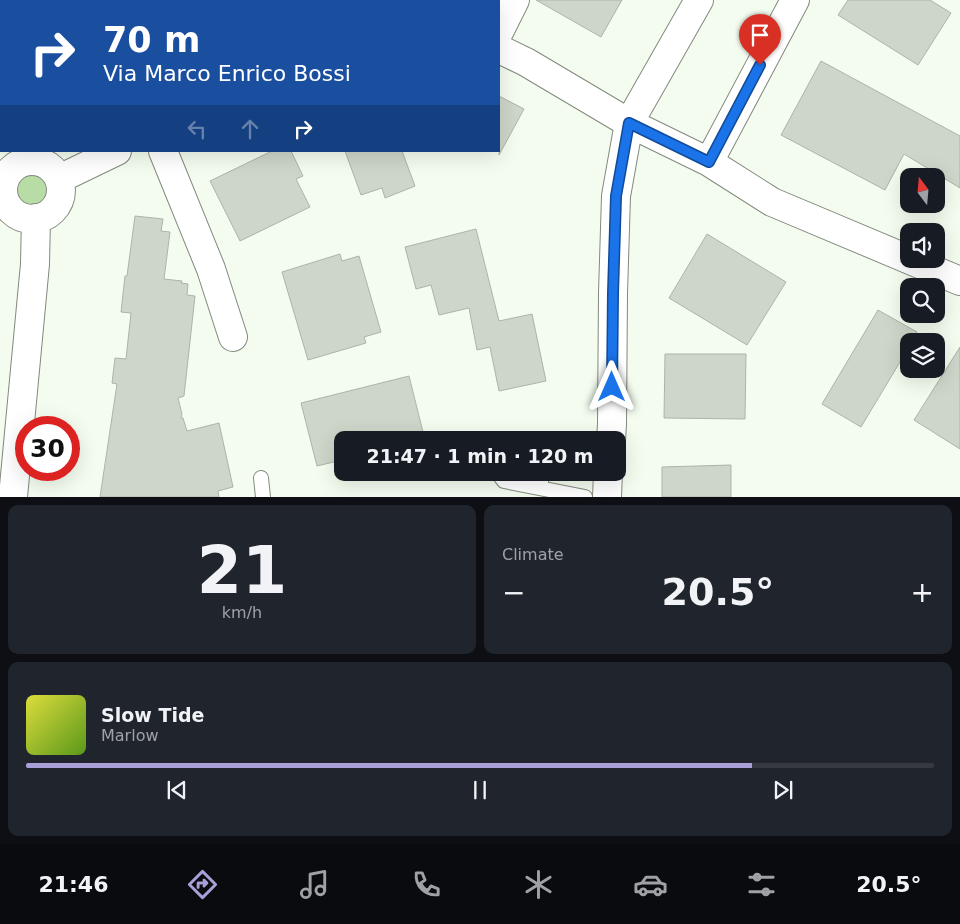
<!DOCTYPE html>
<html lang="en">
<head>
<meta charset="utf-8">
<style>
	body { margin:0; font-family:"DejaVu Sans",sans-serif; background:#20242c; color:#f1f3f6; height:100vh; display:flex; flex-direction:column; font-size:19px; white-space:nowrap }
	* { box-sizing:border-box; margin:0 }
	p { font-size:16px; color:#9ea1a6 }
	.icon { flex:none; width:28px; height:28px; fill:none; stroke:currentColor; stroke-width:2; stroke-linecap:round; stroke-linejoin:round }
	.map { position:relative; height:497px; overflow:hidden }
	.sheet { display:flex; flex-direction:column; gap:8px; padding:8px; background:#0d0f14; flex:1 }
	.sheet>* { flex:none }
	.top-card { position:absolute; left:0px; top:0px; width:500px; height:152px; box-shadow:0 5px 20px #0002; background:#1a4fa0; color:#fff; overflow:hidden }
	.needle { width:32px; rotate:344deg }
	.tools { position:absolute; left:900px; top:168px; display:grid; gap:10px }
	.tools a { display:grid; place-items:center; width:45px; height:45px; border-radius:10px; background:#171b24; box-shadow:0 5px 20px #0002; font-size:25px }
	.speed { position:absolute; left:15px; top:416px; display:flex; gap:10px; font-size:25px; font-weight:700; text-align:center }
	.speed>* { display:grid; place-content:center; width:65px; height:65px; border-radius:50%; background:#171b24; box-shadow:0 5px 20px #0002; line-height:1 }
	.speed .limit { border:8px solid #d22; background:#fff; color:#111 }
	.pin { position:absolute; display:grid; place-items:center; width:42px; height:42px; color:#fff; margin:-51px -21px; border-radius:50% 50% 50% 0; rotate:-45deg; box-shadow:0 0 5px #0007 }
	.pin .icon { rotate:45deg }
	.me { position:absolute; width:55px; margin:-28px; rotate:0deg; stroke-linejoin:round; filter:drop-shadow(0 0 4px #0008) }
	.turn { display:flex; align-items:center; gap:18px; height:105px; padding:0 20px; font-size:22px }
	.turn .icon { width:65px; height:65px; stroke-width:2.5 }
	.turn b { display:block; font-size:35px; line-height:42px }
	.lanes { display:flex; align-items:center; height:48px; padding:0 20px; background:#0003; justify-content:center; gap:25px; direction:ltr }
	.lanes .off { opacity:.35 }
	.big { font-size:38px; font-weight:700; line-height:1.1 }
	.sheet .card { flex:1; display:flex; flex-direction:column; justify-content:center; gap:8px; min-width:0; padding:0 18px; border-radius:10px; background:#20242c }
	.sheet .dial { align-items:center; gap:0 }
	.dial b { font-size:65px; line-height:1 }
	.song { display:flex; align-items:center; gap:15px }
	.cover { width:60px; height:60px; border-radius:8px; background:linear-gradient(135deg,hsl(60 70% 55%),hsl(90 70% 35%)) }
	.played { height:5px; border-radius:2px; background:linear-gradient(90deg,#a9a0d7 80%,#363941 80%) }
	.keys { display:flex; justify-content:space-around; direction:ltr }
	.heat { display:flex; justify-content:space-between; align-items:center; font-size:28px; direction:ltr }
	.sheet .tiles { flex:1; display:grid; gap:8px; grid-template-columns:1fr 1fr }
	.card:last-child { grid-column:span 2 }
	.trip { position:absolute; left:334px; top:431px; width:292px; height:50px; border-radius:10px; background:#171b24; box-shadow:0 5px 20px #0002; font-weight:700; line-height:50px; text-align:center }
	.tab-bar { display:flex; height:80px; justify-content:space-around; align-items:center; background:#090b0e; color:#9ea1a6 }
	.tab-bar .icon { width:35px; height:35px }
	.tab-bar .selected { color:#a9a0d7 }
	.tab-bar b { font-size:22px; color:#f1f3f6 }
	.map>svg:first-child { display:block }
	.green { fill:#b8dca5 }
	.building { fill:#cdd6c9; stroke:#acb4a7 }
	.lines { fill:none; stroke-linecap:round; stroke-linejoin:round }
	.lane-casing { stroke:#828a7e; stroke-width:16 }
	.street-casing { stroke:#828a7e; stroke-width:30 }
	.lane { stroke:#fff; stroke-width:14 }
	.street { stroke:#fff; stroke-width:28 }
	.route-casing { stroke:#114b97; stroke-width:12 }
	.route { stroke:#1a73e8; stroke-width:9 }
</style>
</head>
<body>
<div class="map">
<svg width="960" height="497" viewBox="0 0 960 497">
	<rect width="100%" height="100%" fill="#f3fcef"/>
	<path class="green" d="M14 189a18 18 0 1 1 36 0a18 18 0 1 1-36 0Z"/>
	<path class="building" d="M536,0H622L601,37Z
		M848,0H930L951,13L918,65L838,15Z
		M821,61L960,136V188L904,154L885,190L781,135Z
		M499,96L524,109L499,155Z
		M272,151H291L303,176L296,179L310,207L240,241L210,181Z
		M345,151H402L415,186L385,198L382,188L361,195Z
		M135,216L163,219L161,231L170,232L164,279L182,281L181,283L188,284L187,295L195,296L184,396L178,398L182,414L181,418H183L187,431L219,423L233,487L218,491L219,497H100L117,384L112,383L115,358L126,359L131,313L121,312L125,276H127Z
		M476,229L499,321L532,314L546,381L499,391L490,347L477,350L469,308L439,315L431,285L416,289L405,247Z
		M707,234L786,282L747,345L669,298Z
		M340,254L342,261L359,256L381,332L364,337L366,343L308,360L282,272Z
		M878,310L917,332L912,341H909V347L861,427L822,404Z
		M960,347V449L914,420Z
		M665,354H746L745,419L664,418Z
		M409,376L425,440H342V460L317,466L301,403Z
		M731,465V497H662V467Z"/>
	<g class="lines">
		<defs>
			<path id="lane" d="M497,472L504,481L585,497
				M541,472V488
				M261,478L263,497"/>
			<path id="street" d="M411,0L413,1
				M499,32L515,0
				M499,49L526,62L629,123L709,162L772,202L960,281
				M163,151L211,269L233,337
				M3 190a29 29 0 1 1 58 0a29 29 0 1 1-58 0Z
				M709,162L795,0
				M59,179L117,151
				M611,440L612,424L613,293L616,196L629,123L699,0
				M13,497L35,264L36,218
				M607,497L608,472"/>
		</defs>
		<use href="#lane" class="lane-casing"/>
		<use href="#street" class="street-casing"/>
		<use href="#lane" class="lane"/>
		<use href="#street" class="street"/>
	</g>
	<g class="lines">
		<defs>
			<path id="route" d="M612,387L613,293L616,196L629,123L709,162L760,65"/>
		</defs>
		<use href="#route" class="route-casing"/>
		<use href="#route" class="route"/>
	</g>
</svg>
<div class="tools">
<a><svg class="needle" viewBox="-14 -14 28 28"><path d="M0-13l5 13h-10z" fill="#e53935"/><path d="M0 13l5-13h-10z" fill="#9ea1a6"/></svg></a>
<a><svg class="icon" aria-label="sound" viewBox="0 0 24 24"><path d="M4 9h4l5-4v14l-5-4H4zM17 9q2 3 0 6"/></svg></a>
<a><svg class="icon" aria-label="search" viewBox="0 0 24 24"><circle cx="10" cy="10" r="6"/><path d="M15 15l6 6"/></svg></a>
<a><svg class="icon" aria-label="layers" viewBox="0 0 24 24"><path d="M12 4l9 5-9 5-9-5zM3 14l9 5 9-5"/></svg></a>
</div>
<div class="speed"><div class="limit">30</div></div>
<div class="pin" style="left:760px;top:65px;background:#d93025"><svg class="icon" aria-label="arrive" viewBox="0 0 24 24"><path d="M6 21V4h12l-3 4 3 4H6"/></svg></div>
<svg class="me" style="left:612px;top:387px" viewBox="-20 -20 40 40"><path d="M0-17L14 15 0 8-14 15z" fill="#1a73e8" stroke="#fff" stroke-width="4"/></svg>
<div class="trip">21:47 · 1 min · 120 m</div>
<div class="top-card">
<div class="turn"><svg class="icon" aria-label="right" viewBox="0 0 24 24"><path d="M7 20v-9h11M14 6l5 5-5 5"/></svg><div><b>70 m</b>Via Marco Enrico Bossi</div></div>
<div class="lanes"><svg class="icon off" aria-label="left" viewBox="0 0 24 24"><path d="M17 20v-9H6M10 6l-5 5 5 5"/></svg><svg class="icon off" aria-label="ahead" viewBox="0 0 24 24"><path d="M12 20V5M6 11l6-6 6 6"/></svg><svg class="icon" aria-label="right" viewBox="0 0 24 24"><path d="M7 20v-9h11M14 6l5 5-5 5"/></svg></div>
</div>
</div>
<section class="sheet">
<div class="tiles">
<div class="card dial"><b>21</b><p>km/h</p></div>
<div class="card"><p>Climate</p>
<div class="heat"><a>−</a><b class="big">20.5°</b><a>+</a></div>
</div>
<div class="card">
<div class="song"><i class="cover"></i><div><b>Slow Tide</b><p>Marlow</p></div></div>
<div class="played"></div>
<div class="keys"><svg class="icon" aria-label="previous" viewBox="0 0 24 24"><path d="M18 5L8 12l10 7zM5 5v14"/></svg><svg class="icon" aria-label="pause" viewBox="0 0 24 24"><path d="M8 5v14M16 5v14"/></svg><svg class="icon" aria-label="next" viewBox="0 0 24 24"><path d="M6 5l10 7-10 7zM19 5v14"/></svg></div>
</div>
</div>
</section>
<nav class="tab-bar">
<b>21:46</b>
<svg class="icon selected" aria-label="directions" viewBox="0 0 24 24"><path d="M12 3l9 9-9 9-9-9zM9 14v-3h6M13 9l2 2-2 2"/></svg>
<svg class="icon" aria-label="music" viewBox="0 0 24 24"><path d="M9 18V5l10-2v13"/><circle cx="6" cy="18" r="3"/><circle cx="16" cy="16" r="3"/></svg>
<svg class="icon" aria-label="phone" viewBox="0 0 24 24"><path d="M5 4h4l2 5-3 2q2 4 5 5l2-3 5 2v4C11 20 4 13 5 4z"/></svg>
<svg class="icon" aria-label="climate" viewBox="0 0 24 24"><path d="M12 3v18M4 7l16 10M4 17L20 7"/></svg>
<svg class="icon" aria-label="car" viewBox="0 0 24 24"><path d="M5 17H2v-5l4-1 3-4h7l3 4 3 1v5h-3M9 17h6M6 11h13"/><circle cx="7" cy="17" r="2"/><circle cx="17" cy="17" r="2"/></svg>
<svg class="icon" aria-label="filters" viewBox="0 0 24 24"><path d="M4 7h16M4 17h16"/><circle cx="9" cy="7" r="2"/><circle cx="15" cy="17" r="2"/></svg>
<b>20.5°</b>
</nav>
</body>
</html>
